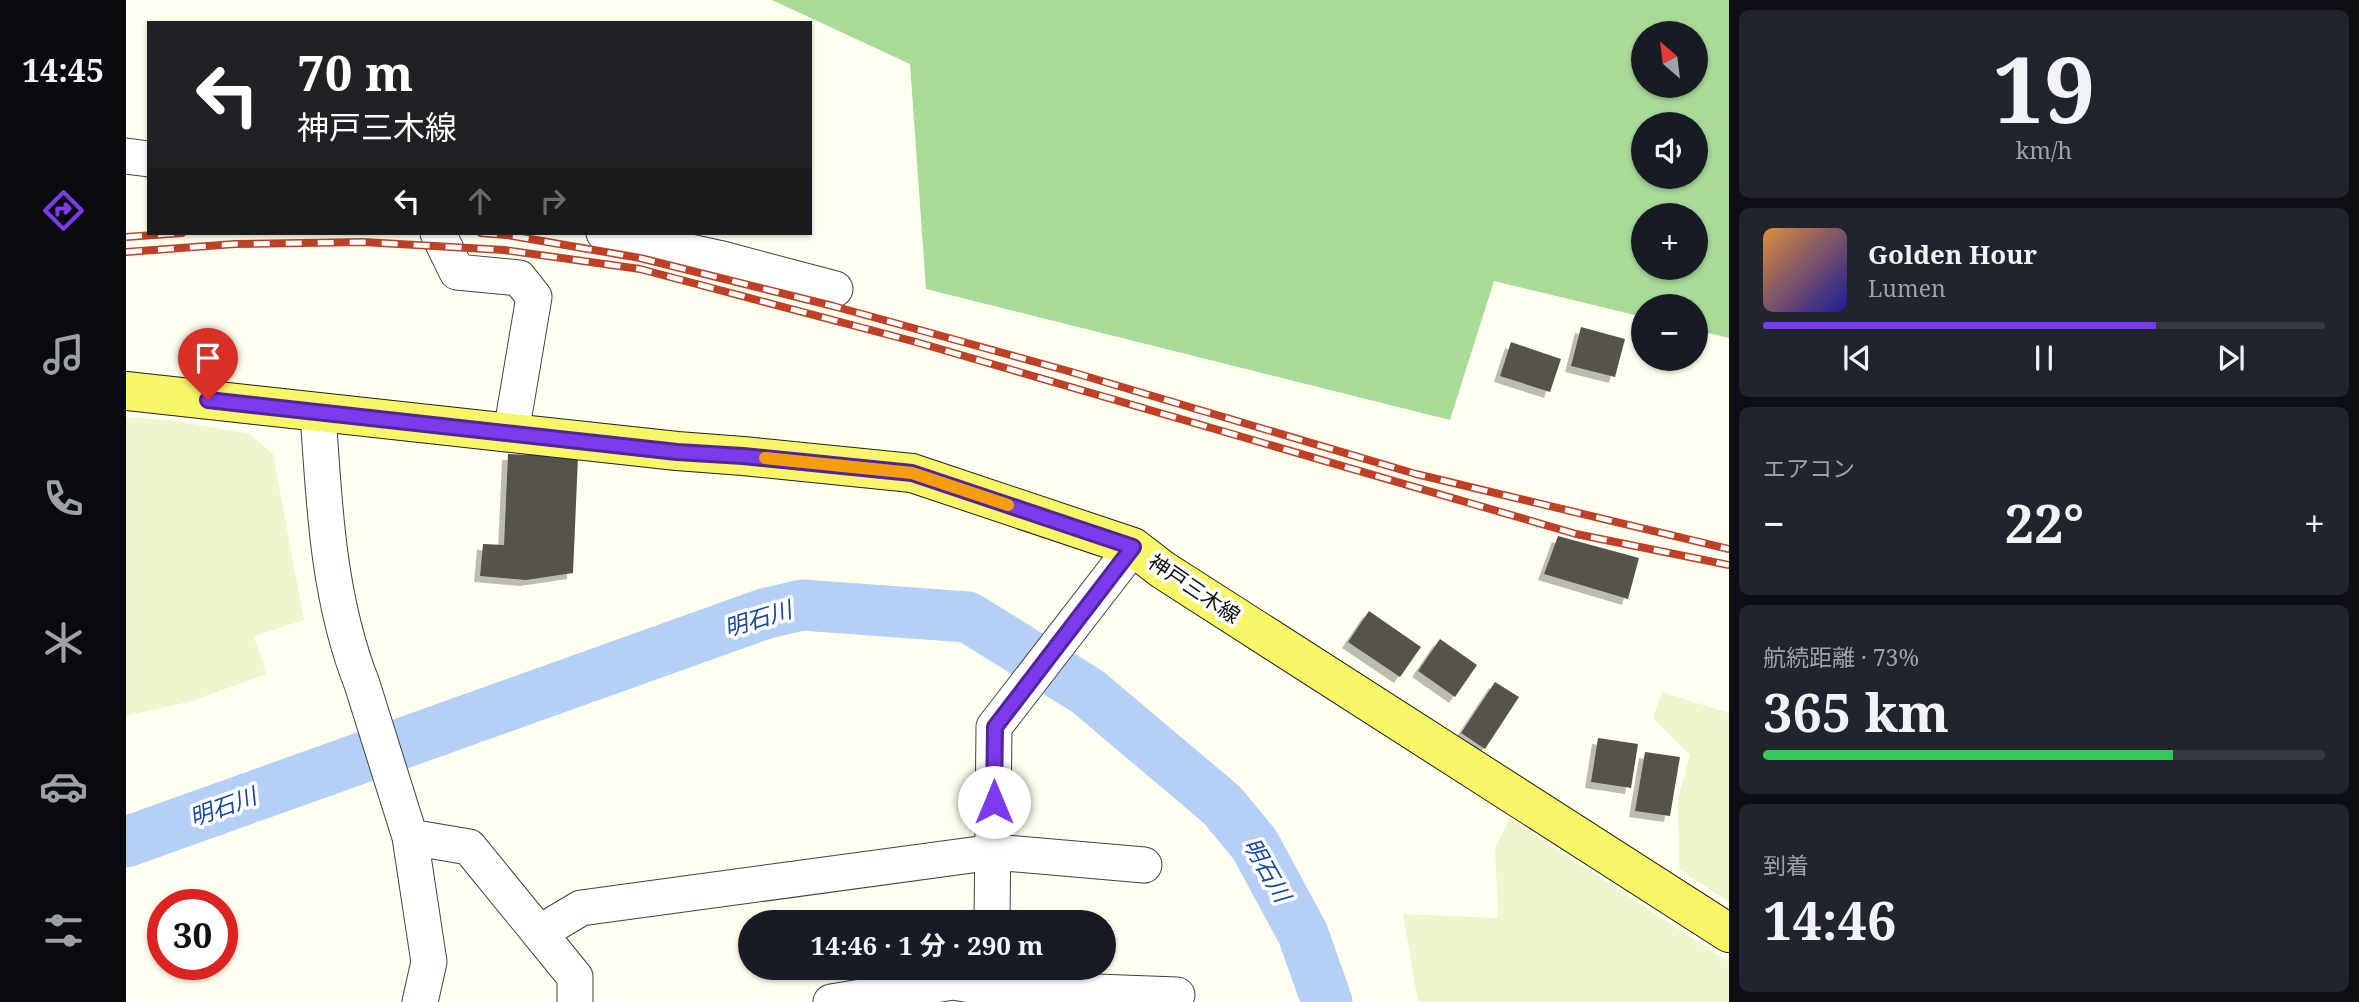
<!DOCTYPE html>
<html lang="ja">
<head>
<meta charset="utf-8">
<style>
	body { margin:0; font-family:"Noto Serif","Noto Sans JP",serif; background:#20242c; color:#f1f3f6; height:100vh; display:flex; flex-direction:column; font-size:26px; white-space:nowrap }
	* { box-sizing:border-box; margin:0 }
	p { font-size:23px; color:#9ea1a6 }
	.icon { flex:none; width:38px; height:38px; fill:none; stroke:currentColor; stroke-width:2; stroke-linecap:round; stroke-linejoin:round }
	.map { position:relative; flex:1; overflow:hidden }
	.panel { display:flex; flex-direction:column; gap:10px; padding:10px; background:#0d0f14; width:630px }
	.panel>* { flex:none }
	.hud { position:absolute; left:21px; top:21px; width:665px; height:214px; border-radius:0px; box-shadow:0 2px 5px #0004; background:#202124; color:#fff; overflow:hidden }
	.needle { width:46px; rotate:332deg }
	.buttons { position:absolute; left:1505px; top:21px; display:grid; gap:14px }
	.buttons a { display:grid; place-items:center; width:77px; height:77px; border-radius:50%; background:#171b24; box-shadow:0 2px 5px #0004; font-size:35px }
	.speed { position:absolute; left:21px; top:889px; display:flex; gap:14px; font-size:35px; font-weight:700; text-align:center }
	.speed>* { display:grid; place-content:center; width:91px; height:91px; border-radius:50%; background:#171b24; box-shadow:0 2px 5px #0004; line-height:1 }
	.speed .limit { border:10px solid #d22; background:#fff; color:#111 }
	.pin { position:absolute; display:grid; place-items:center; width:60px; height:60px; color:#fff; margin:-72px -30px; border-radius:50% 50% 50% 0; rotate:-45deg; box-shadow:0 0 7px #0007 }
	.pin .icon { rotate:45deg }
	.me { position:absolute; width:77px; margin:-38px; rotate:0deg; stroke-linejoin:round; filter:drop-shadow(0 0 5px #0008) }
	.turn { display:flex; align-items:center; gap:24px; height:147px; padding:0 35px; font-size:32px }
	.turn .icon { width:91px; height:91px; stroke-width:2.5 }
	.turn b { display:block; font-size:49px; line-height:60px }
	.lanes { display:flex; align-items:center; height:66px; padding:0 35px; background:#0003; justify-content:center; gap:35px; direction:ltr }
	.lanes .off { opacity:.35 }
	.big { font-size:52px; font-weight:700; line-height:1.1 }
	.panel .tile { flex:1; display:flex; flex-direction:column; justify-content:center; gap:10px; min-width:0; padding:0 24px; border-radius:10px; background:#20242c }
	.panel .dial { align-items:center; gap:0 }
	.dial b { font-size:91px; line-height:1 }
	.song { display:flex; align-items:center; gap:21px }
	.cover { width:84px; height:84px; border-radius:10px; background:linear-gradient(135deg,hsl(30 70% 55%),hsl(240 70% 35%)) }
	.played { height:7px; border-radius:4px; background:linear-gradient(90deg,#7c3aed 70%,#363941 70%) }
	.keys { display:flex; justify-content:space-around; direction:ltr }
	.heat { display:flex; justify-content:space-between; align-items:center; font-size:38px; direction:ltr }
	.charge { height:10px; border-radius:5px; background:linear-gradient(90deg,#34c759 73%,#363941 0) }
	.trip { position:absolute; left:612px; top:910px; width:378px; height:70px; border-radius:35px; background:#171b24; box-shadow:0 2px 5px #0004; font-weight:700; line-height:70px; text-align:center }
	main { display:flex; flex:1; min-height:0 }
	.menu { display:flex; flex-direction:column; width:126px; justify-content:space-around; align-items:center; background:#090b0e; color:#9ea1a6 }
	.menu .icon { width:49px; height:49px }
	.menu .current { color:#7c3aed }
	.menu b { font-size:32px; color:#f1f3f6 }
	.map>svg:first-child { display:block }
	.farmland { fill:#f0f5d0 }
	.forest { fill:#a8da98; fill-rule:evenodd }
	.lines { fill:none; stroke-linecap:round; stroke-linejoin:round }
	.river { stroke:#b5cff6; stroke-width:51 }
	.building { fill:#57524b; filter:url(#shadow) }
	.minor-casing { stroke:#414141; stroke-width:37 }
	.major-casing { stroke:#1f1f1f; stroke-width:40 }
	.minor { stroke:#fff; stroke-width:35 }
	.major { stroke:#f8f567; stroke-width:38 }
	.rail-casing { stroke:#bf4026; stroke-width:8 }
	.rail { stroke:#fff; stroke-width:5; stroke-dasharray:16; stroke-linecap:butt }
	.route-casing { stroke:#51269a; stroke-width:18 }
	.route { stroke:#7c3aed; stroke-width:12 }
	.slow { stroke:#f59e0b; stroke-width:12 }
	.labels { text-anchor:middle; stroke-width:7; stroke-linejoin:round; paint-order:stroke }
	.street-label { font-size:21px; fill:#0e0e0e; stroke:#fff }
	.water-label { font-size:23px; font-style:italic; fill:#1747a1; stroke:#fff }
</style>
</head>
<body>
<main>
<nav class="menu">
<b>14:45</b>
<svg class="icon current" aria-label="directions" viewBox="0 0 24 24"><path d="M12 3l9 9-9 9-9-9zM9 14v-3h6M13 9l2 2-2 2"/></svg>
<svg class="icon" aria-label="music" viewBox="0 0 24 24"><path d="M9 18V5l10-2v13"/><circle cx="6" cy="18" r="3"/><circle cx="16" cy="16" r="3"/></svg>
<svg class="icon" aria-label="phone" viewBox="0 0 24 24"><path d="M5 4h4l2 5-3 2q2 4 5 5l2-3 5 2v4C11 20 4 13 5 4z"/></svg>
<svg class="icon" aria-label="climate" viewBox="0 0 24 24"><path d="M12 3v18M4 7l16 10M4 17L20 7"/></svg>
<svg class="icon" aria-label="car" viewBox="0 0 24 24"><path d="M5 17H2v-5l4-1 3-4h7l3 4 3 1v5h-3M9 17h6M6 11h13"/><circle cx="7" cy="17" r="2"/><circle cx="17" cy="17" r="2"/></svg>
<svg class="icon" aria-label="filters" viewBox="0 0 24 24"><path d="M4 7h16M4 17h16"/><circle cx="9" cy="7" r="2"/><circle cx="15" cy="17" r="2"/></svg>
</nav>
<div class="map">
<svg width="1603" height="1002" viewBox="0 0 1603 1002">
	<defs>
		<filter id="shadow"><feDropShadow dx="-6" dy="6" stdDeviation="0" flood-color="#0004"/></filter>
	</defs>
	<rect width="100%" height="100%" fill="#fffff0"/>
	<path class="farmland" d="M0,417L51,421L124,434L147,454L178,620L128,636L140,674L66,701L0,716Z
		M1536,692L1603,713V902L1553,869L1552,798L1564,755L1527,718Z
		M1384,818L1603,962V1002H1292L1277,914L1372,918L1369,848Z"/>
	<path class="forest" d="M646,0H1603V338L1570,330V306H1517V317L1368,281L1324,420L800,289L784,64ZM1517,33H1570V86H1517ZM1517,124H1570V177H1517ZM1517,215H1570V268H1517Z"/>
	<g class="lines">
		<path class="river" d="M0,842L638,614L676,605L842,617L962,692L1096,805L1129,845L1177,934L1201,1002"/>
	</g>
	<path class="building" d="M1455,327L1499,339L1489,377L1445,366Z
		M1385,342L1435,359L1424,392L1374,376Z
		M382,454L452,457L447,573L400,580L354,576L357,544L378,545Z
		M1432,536L1513,558L1502,599L1418,574Z
		M1243,611L1295,647L1274,677L1222,642Z
		M1314,639L1351,665L1329,697L1292,671Z
		M1369,682L1393,697L1359,749L1335,733Z
		M1472,738L1512,744L1505,788L1465,782Z
		M1519,752L1554,757L1544,816L1509,811Z"/>
	<g class="lines">
		<defs>
			<path id="minor" d="M0,156L23,159
				M312,233L331,272L393,278L408,297L385,433
				M478,233L592,258L709,289
				M192,412C198,504 202,598 236,684L284,837L303,962L294,1002
				M284,837L343,847L449,977V1002
				M866,922L868,727L1007,547
				M413,933L455,908L868,852L1018,865
				M705,1002L827,982L863,988L1051,995"/>
			<path id="major" d="M0,391L551,451L617,456L786,473L1007,547L1037,570L1603,933"/>
		</defs>
		<use href="#minor" class="minor-casing"/>
		<use href="#major" class="major-casing"/>
		<use href="#minor" class="minor"/>
		<use href="#major" class="major"/>
		<defs>
			<path id="rail" d="M355,233L381,235L514,258L707,306L942,371L1290,474L1603,549
				M0,237L56,233
				M0,252L109,244L237,242L378,250L514,269L790,342L1450,534L1603,565"/>
		</defs>
		<use href="#rail" class="rail-casing"/>
		<use href="#rail" class="rail"/>
	</g>
	<g class="lines">
		<defs>
			<path id="route" d="M82,400L551,452L617,456L786,473L1007,547L869,727L868,802"/>
		</defs>
		<use href="#route" class="route-casing"/>
		<use href="#route" class="route"/>
		<path class="slow" d="M639,458L786,473L882,505"/>
	</g>
	<g class="labels">
		<g class="street-label">
			<text transform="translate(1068 589) rotate(34)" y="7">神戸三木線</text>
		</g>
		<g class="water-label">
			<text transform="translate(632 619) rotate(-17)" y="8">明石川</text>
			<text transform="translate(97 807) rotate(-20)" y="8">明石川</text>
			<text transform="translate(1141 870) rotate(60)" y="8">明石川</text>
		</g>
	</g>
</svg>
<div class="buttons">
<a><svg class="needle" viewBox="-14 -14 28 28"><path d="M0-13l5 13h-10z" fill="#e53935"/><path d="M0 13l5-13h-10z" fill="#9ea1a6"/></svg></a>
<a><svg class="icon" aria-label="sound" viewBox="0 0 24 24"><path d="M4 9h4l5-4v14l-5-4H4zM17 9q2 3 0 6"/></svg></a>
<a>+</a>
<a>−</a>
</div>
<div class="speed"><div class="limit">30</div></div>
<div class="pin" style="left:82px;top:400px;background:#d93025"><svg class="icon" aria-label="arrive" viewBox="0 0 24 24"><path d="M6 21V4h12l-3 4 3 4H6"/></svg></div>
<svg class="me" style="left:868px;top:802px" viewBox="-20 -20 40 40"><circle r="19" fill="#fff"/><path d="M0-13L10 11 0 6-10 11z" fill="#7c3aed"/></svg>
<div class="trip">14:46 · 1 分 · 290 m</div>
<div class="hud">
<div class="turn"><svg class="icon" aria-label="left" viewBox="0 0 24 24"><path d="M17 20v-9H6M10 6l-5 5 5 5"/></svg><div><b>70 m</b>神戸三木線</div></div>
<div class="lanes"><svg class="icon" aria-label="left" viewBox="0 0 24 24"><path d="M17 20v-9H6M10 6l-5 5 5 5"/></svg><svg class="icon off" aria-label="ahead" viewBox="0 0 24 24"><path d="M12 20V5M6 11l6-6 6 6"/></svg><svg class="icon off" aria-label="right" viewBox="0 0 24 24"><path d="M7 20v-9h11M14 6l5 5-5 5"/></svg></div>
</div>
</div>
<section class="panel">
<div class="tile dial"><b>19</b><p>km/h</p></div>
<div class="tile">
<div class="song"><i class="cover"></i><div><b>Golden Hour</b><p>Lumen</p></div></div>
<div class="played"></div>
<div class="keys"><svg class="icon" aria-label="previous" viewBox="0 0 24 24"><path d="M18 5L8 12l10 7zM5 5v14"/></svg><svg class="icon" aria-label="pause" viewBox="0 0 24 24"><path d="M8 5v14M16 5v14"/></svg><svg class="icon" aria-label="next" viewBox="0 0 24 24"><path d="M6 5l10 7-10 7zM19 5v14"/></svg></div>
</div>
<div class="tile"><p>エアコン</p>
<div class="heat"><a>−</a><b class="big">22°</b><a>+</a></div>
</div>
<div class="tile"><p>航続距離 · 73%</p><b class="big">365 km</b><div class="charge"></div></div>
<div class="tile"><p>到着</p><b class="big">14:46</b></div>
</section>
</main>
</body>
</html>
